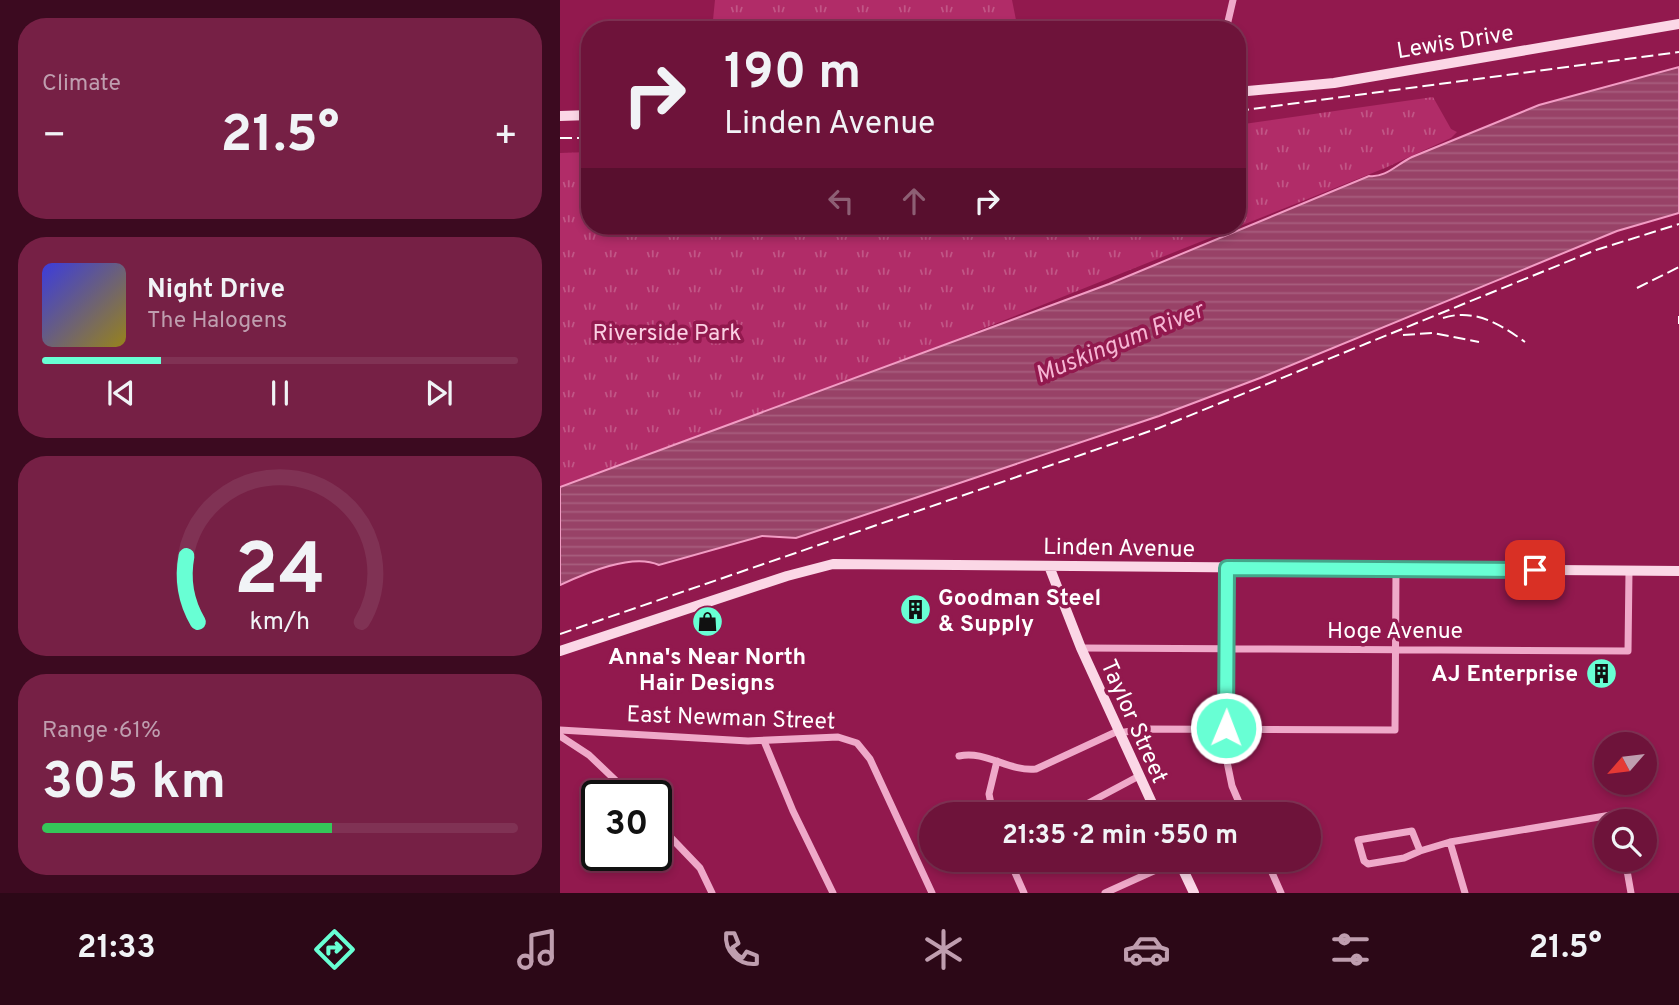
<!DOCTYPE html>
<html lang="en">
<head>
<meta charset="utf-8">
<style>
	body { margin:0; font-family:Overpass,sans-serif; background:#762045; color:#f1f3f6; height:100vh; display:flex; flex-direction:column; font-size:26px; white-space:nowrap }
	* { box-sizing:border-box; margin:0 }
	p { font-size:23px; color:#bf9eaf }
	.icon { flex:none; width:38px; height:38px; fill:none; stroke:currentColor; stroke-width:2; stroke-linecap:round; stroke-linejoin:round }
	.map { position:relative; flex:1; overflow:hidden }
	.drawer { display:flex; flex-direction:column; gap:18px; padding:18px; background:#3c0a20; width:560px }
	.drawer>* { flex:none }
	.guide { position:absolute; left:21px; top:21px; width:665px; height:214px; border-radius:28px; box-shadow:0 4px 10px #0003,0 0 0 2px #803254; background:#6e133a; color:#f1f3f6; overflow:hidden }
	.needle { width:46px; rotate:242deg }
	.buttons { position:absolute; left:1034px; top:732px; display:grid; gap:14px }
	.buttons a { display:grid; place-items:center; width:63px; height:63px; border-radius:50%; background:#6e133a; box-shadow:0 4px 10px #0003,0 0 0 2px #803254; font-size:35px }
	.speed { position:absolute; left:21px; top:780px; display:flex; gap:14px; font-size:35px; font-weight:700; text-align:center }
	.speed>* { display:grid; place-content:center; width:91px; height:91px; border-radius:50%; background:#6e133a; box-shadow:0 4px 10px #0003,0 0 0 2px #803254; line-height:1 }
	.speed .limit { border:4px solid #111; border-radius:10px; background:#fff; color:#111 }
	.pin { position:absolute; display:grid; place-items:center; width:60px; height:60px; color:#fff; margin:-30px; border-radius:14px; box-shadow:0 4px 10px #0006 }
	.me { position:absolute; width:77px; margin:-38px; rotate:1deg; stroke-linejoin:round; filter:drop-shadow(0 0 5px #0008) }
	.turn { display:flex; align-items:center; gap:24px; height:147px; padding:0 28px; font-size:32px }
	.turn .icon { width:91px; height:91px; stroke-width:2.5 }
	.turn b { display:block; font-size:49px; line-height:60px }
	.lanes { display:flex; align-items:center; height:66px; padding:0 28px; background:#0003; justify-content:center; gap:35px; direction:ltr }
	.lanes .off { opacity:.35 }
	.big { font-size:52px; font-weight:700; line-height:1.1 }
	.drawer .tile { flex:1; display:flex; flex-direction:column; justify-content:center; gap:10px; min-width:0; padding:0 24px; border-radius:28px; background:#762045 }
	.drawer .dial { align-items:center; gap:0 }
	.dial svg { height:182px; overflow:visible; fill:none; stroke:#803254; stroke-width:7; stroke-linecap:round; text-anchor:middle }
	.dial text { fill:#f1f3f6; stroke:none }
	.song { display:flex; align-items:center; gap:21px }
	.cover { width:84px; height:84px; border-radius:10px; background:linear-gradient(135deg,hsl(240 70% 55%),hsl(50 70% 35%)) }
	.played { height:7px; border-radius:4px; background:linear-gradient(90deg,#68ffd4 25%,#803254 25%) }
	.keys { display:flex; justify-content:space-around; direction:ltr }
	.heat { display:flex; justify-content:space-between; align-items:center; font-size:38px; direction:ltr }
	.charge { height:10px; border-radius:5px; background:linear-gradient(90deg,#34c759 61%,#803254 0) }
	.trip { position:absolute; left:359px; top:802px; width:402px; height:70px; border-radius:35px; background:#6e133a; box-shadow:0 4px 10px #0003,0 0 0 2px #803254; font-weight:700; line-height:70px; text-align:center }
	.tabs { display:flex; height:112px; justify-content:space-around; align-items:center; background:#2c0817; color:#bf9eaf }
	.tabs .icon { width:49px; height:49px }
	.tabs .on { color:#68ffd4 }
	.tabs b { font-size:32px; color:#f1f3f6 }
	main { display:flex; flex:1; min-height:0 }
	.map>svg:first-child { display:block }
	.park { fill:url(#park-tufts) }
	.water { fill:url(#water-rules); stroke:#f29cc4; stroke-width:2 }
	.lines { fill:none; stroke-linecap:round; stroke-linejoin:round }
	.street { stroke:#efa9c9; stroke-width:7 }
	.secondary { stroke:#fbd7e6; stroke-width:10 }
	.rail { stroke:#fff; stroke-width:2; stroke-dasharray:12 5; stroke-linecap:butt }
	.route-casing { stroke:#44a68a; stroke-width:18 }
	.route { stroke:#68ffd4; stroke-width:12 }
	.labels { text-anchor:middle; stroke-width:7; stroke-linejoin:round; paint-order:stroke }
	.street-label { font-size:23px; fill:#fff; stroke:#92194e }
	.park-label { font-size:23px; fill:#fbd0e3; stroke:#92194e }
	.poi-label { font-size:23px; font-weight:bold; fill:#fff; stroke:#92194e; text-anchor:start }
	.water-label { font-size:24px; font-style:italic; fill:#f6b5d3; stroke:#92194e }
</style>
</head>
<body>
<main>
<section class="drawer">
<div class="tile"><p>Climate</p>
<div class="heat"><a>−</a><b class="big">21.5°</b><a>+</a></div>
</div>
<div class="tile">
<div class="song"><i class="cover"></i><div><b>Night Drive</b><p>The Halogens</p></div></div>
<div class="played"></div>
<div class="keys"><svg class="icon" aria-label="previous" viewBox="0 0 24 24"><path d="M18 5L8 12l10 7zM5 5v14"/></svg><svg class="icon" aria-label="pause" viewBox="0 0 24 24"><path d="M8 5v14M16 5v14"/></svg><svg class="icon" aria-label="next" viewBox="0 0 24 24"><path d="M6 5l10 7-10 7zM19 5v14"/></svg></div>
</div>
<div class="tile dial"><svg viewBox="0 0 100 80">
<path d="M14 69A42 42 0 1 1 86 69"/>
<path d="M14 69A42 42 0 0 1 9 40" stroke="#68ffd4"/>
<text x="50" y="56" font-size="32" font-weight="700">24</text>
<text x="50" y="72" font-size="11">km/h</text>
</svg></div>
<div class="tile"><p>Range · 61%</p><b class="big">305 km</b><div class="charge"></div></div>
</section>
<div class="map">
<svg width="1119" height="893" viewBox="0 0 1119 893">
	<defs>
		<pattern id="park-tufts" width="24" height="20" patternUnits="userSpaceOnUse" patternTransform="scale(1.75)"><rect width="24" height="20" fill="#b12c68"/><path d="M3 7l-1-3M5 7V3M7 7l1-3M15 17l-1-3M17 17v-4M19 17l1-3" fill="none" stroke="#c15686"/></pattern>
		<pattern id="water-rules" width="6" height="5" patternUnits="userSpaceOnUse" patternTransform="scale(1.75)"><rect width="6" height="5" fill="#984267"/><path d="M0 2.5h6" fill="none" stroke="#a75e7e"/></pattern>
	</defs>
	<rect width="100%" height="100%" fill="#92194e"/>
	<path class="park" d="M155,0H452L458,30H152Z
		M873,97L891,129L897,132L891,138L825,168L382,345L0,487V153L30,152V226H677V125Z"/>
	<path class="water" d="M1119,67V213L1057,231L700,378L599,416L236,538L202,536L99,565C72,553 26,573 0,585V487L549,284L809,176C826,178 837,164 852,157L979,105Z"/>
	<g class="lines">
		<path class="street" d="M666,30L673,0
			M667,567L665,752L672,786L684,814
			M521,648L1068,651L1069,571
			M0,730L188,741L278,737L297,743L310,759L372,893
			M559,733L583,729L835,730L836,569
			M0,736L29,755L72,796
			M204,741L233,811L273,893
			M399,756C426,750 449,772 476,769L558,731
			M433,814L429,794L437,761
			M508,814L579,776
			M96,822L140,868L152,893
			M890,842L905,893
			M860,851L844,858L808,864L804,861L798,840L852,831L860,851L890,842L1057,814L1058,821
			M449,859L464,893
			M706,859L721,893
			M1065,859L1071,893
			M545,893L618,860"/>
		<path class="secondary" d="M677,92L774,83L1119,24
			M0,116L30,115
			M489,566L521,648L597,814
			M0,651L227,576L273,564L1119,571
			M618,859L634,893"/>
		<path class="rail" d="M677,111L1119,52
			M0,138H30
			M1077,288L1119,267
			M1119,316V324
			M883,318C914,308 940,324 965,342
			M843,335L873,333L919,342
			M0,634L599,428L1036,250L1119,224"/>
	</g>
	<g class="lines">
		<defs>
			<path id="route" d="M666,728L667,568L975,570"/>
		</defs>
		<use href="#route" class="route-casing"/>
		<use href="#route" class="route"/>
	</g>
	<defs>
		<symbol id="building-disc" viewBox="-11 -11 22 22"><circle r="9.5" fill="#68ffd4" stroke="#92194e"/><path d="M-4-6H4V6H1V3H-1V6H-4ZM-2.5-4.3h1.7v1.8h-1.7ZM.8-4.3h1.7v1.8H.8ZM-2.5-1h1.7V.8h-1.7ZM.8-1h1.7V.8H.8Z" fill="#111"/></symbol>
		<symbol id="shop-disc" viewBox="-11 -11 22 22"><circle r="9.5" fill="#68ffd4" stroke="#92194e"/><path d="M-5-2.5h2.3a2.7 3.5 0 0 1 5.4 0H5L5.5 6h-11ZM-1.5-2.5h3a1.5 2.3 0 0 0-3 0Z" fill="#111"/></symbol>
	</defs>
	<g fill-rule="evenodd">
		<use href="#building-disc" x="338" y="592" width="35" height="35"/>
		<use href="#shop-disc" x="130" y="604" width="35" height="35"/>
		<use href="#building-disc" x="1024" y="656" width="35" height="35"/>
	</g>
	<g class="labels">
		<g class="street-label">
			<text transform="translate(895 41) rotate(-9)" y="8">Lewis Drive</text>
			<text transform="translate(559 547) rotate(1)" y="8">Linden Avenue</text>
			<text x="835" y="638">Hoge Avenue</text>
			<text transform="translate(171 717) rotate(2)" y="8">East Newman Street</text>
			<text transform="translate(575 721) rotate(66)" y="8">Taylor Street</text>
		</g>
		<g class="park-label">
			<text x="107" y="340">Riverside Park</text>
		</g>
		<g class="poi-label">
			<text x="378" y="605">Goodman Steel<tspan x="378" dy="26">&amp; Supply</tspan></text>
			<text x="147" y="664" text-anchor="middle">Anna's Near North<tspan x="147" dy="26">Hair Designs</tspan></text>
			<text x="1018" y="681" text-anchor="end">AJ Enterprise</text>
		</g>
		<g class="water-label">
			<text transform="translate(559 342) rotate(-22)" y="8">Muskingum River</text>
		</g>
	</g>
</svg>
<div class="buttons">
<a><svg class="needle" viewBox="-14 -14 28 28"><path d="M0-13l5 13h-10z" fill="#e53935"/><path d="M0 13l5-13h-10z" fill="#bf9eaf"/></svg></a>
<a><svg class="icon" aria-label="search" viewBox="0 0 24 24"><circle cx="10" cy="10" r="6"/><path d="M15 15l6 6"/></svg></a>
</div>
<div class="speed"><div class="limit">30</div></div>
<div class="pin" style="left:975px;top:570px;background:#d93025"><svg class="icon" aria-label="arrive" viewBox="0 0 24 24"><path d="M6 21V4h12l-3 4 3 4H6"/></svg></div>
<svg class="me" style="left:666px;top:728px" viewBox="-20 -20 40 40"><circle r="17" fill="#68ffd4" stroke="#fff" stroke-width="3"/><path d="M0-11L8 9 0 5-8 9z" fill="#fff"/></svg>
<div class="trip">21:35 · 2 min · 550 m</div>
<div class="guide">
<div class="turn"><svg class="icon" aria-label="right" viewBox="0 0 24 24"><path d="M7 20v-9h11M14 6l5 5-5 5"/></svg><div><b>190 m</b>Linden Avenue</div></div>
<div class="lanes"><svg class="icon off" aria-label="left" viewBox="0 0 24 24"><path d="M17 20v-9H6M10 6l-5 5 5 5"/></svg><svg class="icon off" aria-label="ahead" viewBox="0 0 24 24"><path d="M12 20V5M6 11l6-6 6 6"/></svg><svg class="icon" aria-label="right" viewBox="0 0 24 24"><path d="M7 20v-9h11M14 6l5 5-5 5"/></svg></div>
</div>
</div>
</main>
<nav class="tabs">
<b>21:33</b>
<svg class="icon on" aria-label="directions" viewBox="0 0 24 24"><path d="M12 3l9 9-9 9-9-9zM9 14v-3h6M13 9l2 2-2 2"/></svg>
<svg class="icon" aria-label="music" viewBox="0 0 24 24"><path d="M9 18V5l10-2v13"/><circle cx="6" cy="18" r="3"/><circle cx="16" cy="16" r="3"/></svg>
<svg class="icon" aria-label="phone" viewBox="0 0 24 24"><path d="M5 4h4l2 5-3 2q2 4 5 5l2-3 5 2v4C11 20 4 13 5 4z"/></svg>
<svg class="icon" aria-label="climate" viewBox="0 0 24 24"><path d="M12 3v18M4 7l16 10M4 17L20 7"/></svg>
<svg class="icon" aria-label="car" viewBox="0 0 24 24"><path d="M5 17H2v-5l4-1 3-4h7l3 4 3 1v5h-3M9 17h6M6 11h13"/><circle cx="7" cy="17" r="2"/><circle cx="17" cy="17" r="2"/></svg>
<svg class="icon" aria-label="filters" viewBox="0 0 24 24"><path d="M4 7h16M4 17h16"/><circle cx="9" cy="7" r="2"/><circle cx="15" cy="17" r="2"/></svg>
<b>21.5°</b>
</nav>
</body>
</html>
